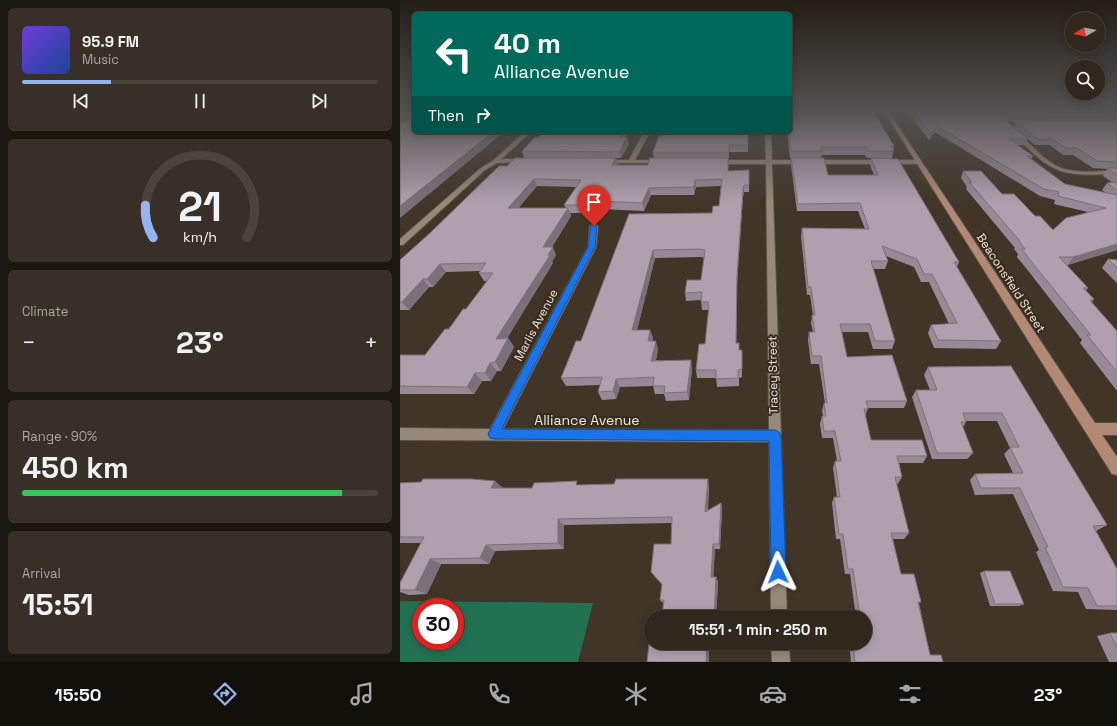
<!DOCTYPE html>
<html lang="en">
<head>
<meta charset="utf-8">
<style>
	body { margin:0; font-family:"Space Grotesk",sans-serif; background:#383026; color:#f1f3f6; height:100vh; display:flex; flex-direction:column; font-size:15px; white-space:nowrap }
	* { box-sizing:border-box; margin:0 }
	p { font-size:13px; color:#a8a6a4 }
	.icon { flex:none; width:22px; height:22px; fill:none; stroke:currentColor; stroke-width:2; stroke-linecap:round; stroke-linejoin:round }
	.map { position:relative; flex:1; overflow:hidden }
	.side { display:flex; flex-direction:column; gap:8px; padding:8px; background:#1a1610; width:400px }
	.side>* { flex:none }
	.hud { position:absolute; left:12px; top:12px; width:380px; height:122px; border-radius:6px; box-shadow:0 2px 10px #0003,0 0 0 1px #4b443b; background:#00695c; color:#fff; overflow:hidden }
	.needle { width:26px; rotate:260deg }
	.buttons { position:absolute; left:665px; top:12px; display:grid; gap:8px }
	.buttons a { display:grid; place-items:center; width:40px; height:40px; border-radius:50%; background:#30281d; box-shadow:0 2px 10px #0003,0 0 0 1px #4b443b; font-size:20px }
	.speed { position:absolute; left:12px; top:598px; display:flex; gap:8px; font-size:20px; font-weight:700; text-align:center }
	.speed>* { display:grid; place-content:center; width:52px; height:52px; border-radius:50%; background:#30281d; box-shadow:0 2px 10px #0003,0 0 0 1px #4b443b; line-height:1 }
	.speed .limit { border:6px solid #d22; background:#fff; color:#111 }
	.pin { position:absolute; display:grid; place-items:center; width:34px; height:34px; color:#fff; margin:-41px -17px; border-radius:50% 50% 50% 0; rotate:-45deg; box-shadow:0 0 4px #0007 }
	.pin .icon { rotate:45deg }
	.me { position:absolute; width:44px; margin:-22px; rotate:358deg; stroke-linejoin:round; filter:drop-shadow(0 0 3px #0008) }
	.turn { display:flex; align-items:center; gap:14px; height:84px; padding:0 16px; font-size:18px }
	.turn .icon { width:52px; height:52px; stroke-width:2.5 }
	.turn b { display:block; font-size:28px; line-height:34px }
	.then { display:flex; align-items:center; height:38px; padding:0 16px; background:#0003; gap:8px; font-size:15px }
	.big { font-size:30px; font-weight:700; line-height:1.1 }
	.side .widget { flex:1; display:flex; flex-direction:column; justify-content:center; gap:6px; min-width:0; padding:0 14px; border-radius:6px; background:#383026 }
	.side .dial { align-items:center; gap:0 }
	.dial svg { height:104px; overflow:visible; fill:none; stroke:#4b443b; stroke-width:7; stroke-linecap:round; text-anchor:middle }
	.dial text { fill:#f1f3f6; stroke:none }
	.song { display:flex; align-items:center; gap:12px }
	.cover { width:48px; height:48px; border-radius:6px; background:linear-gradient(135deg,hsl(260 70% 55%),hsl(220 70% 35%)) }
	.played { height:4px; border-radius:2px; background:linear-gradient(90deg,#95b2f1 25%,#4b443b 25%) }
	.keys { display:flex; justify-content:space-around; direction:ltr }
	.heat { display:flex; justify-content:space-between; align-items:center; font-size:22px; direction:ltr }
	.charge { height:6px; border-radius:3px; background:linear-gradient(90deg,#34c759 90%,#4b443b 0) }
	.trip { position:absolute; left:244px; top:610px; width:228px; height:40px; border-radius:20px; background:#30281d; box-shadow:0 2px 10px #0003,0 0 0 1px #4b443b; font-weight:700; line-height:40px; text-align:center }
	.dock { display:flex; height:64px; justify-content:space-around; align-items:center; background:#13100c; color:#a8a6a4 }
	.dock .icon { width:28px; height:28px }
	.dock .current { color:#95b2f1 }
	.dock b { font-size:18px; color:#f1f3f6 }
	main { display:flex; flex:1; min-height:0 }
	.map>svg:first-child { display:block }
	.green { fill:#237153; fill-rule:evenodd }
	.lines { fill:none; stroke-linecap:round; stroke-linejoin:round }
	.street-casing { stroke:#5c5246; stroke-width:2 }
	.secondary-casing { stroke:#5c5246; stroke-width:2 }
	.street { fill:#968979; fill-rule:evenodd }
	.secondary { fill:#b38975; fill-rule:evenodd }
	.wall { fill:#978a96; fill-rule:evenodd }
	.shaded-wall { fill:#7b707a }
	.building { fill:#b0a0ae; stroke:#7b707a }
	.route { fill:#1a73e8; stroke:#114b97 }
	.labels { text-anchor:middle; stroke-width:4; stroke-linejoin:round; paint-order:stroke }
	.street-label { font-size:12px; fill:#f1eae1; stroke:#362b1d }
	.near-street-label { font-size:14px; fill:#f1eae1; stroke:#362b1d }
</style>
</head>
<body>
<main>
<section class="side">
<div class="widget">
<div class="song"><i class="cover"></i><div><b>95.9 FM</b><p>Music</p></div></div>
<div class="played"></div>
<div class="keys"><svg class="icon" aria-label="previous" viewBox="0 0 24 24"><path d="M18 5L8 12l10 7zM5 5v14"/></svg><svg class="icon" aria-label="pause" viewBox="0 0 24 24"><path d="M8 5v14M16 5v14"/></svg><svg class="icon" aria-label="next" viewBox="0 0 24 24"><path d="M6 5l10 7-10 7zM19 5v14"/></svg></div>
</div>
<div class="widget dial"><svg viewBox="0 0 100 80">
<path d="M14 69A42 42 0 1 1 86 69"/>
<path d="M14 69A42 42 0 0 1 8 44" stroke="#95b2f1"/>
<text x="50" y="56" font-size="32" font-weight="700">21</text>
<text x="50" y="72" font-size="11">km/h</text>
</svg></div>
<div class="widget"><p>Climate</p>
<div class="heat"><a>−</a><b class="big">23°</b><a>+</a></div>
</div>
<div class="widget"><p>Range · 90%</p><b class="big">450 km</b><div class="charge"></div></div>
<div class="widget"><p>Arrival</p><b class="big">15:51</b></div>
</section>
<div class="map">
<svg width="717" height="662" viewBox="0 0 717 662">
	<rect width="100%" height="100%" fill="#403527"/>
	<path class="green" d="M0,601L193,603L178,662H0ZM21,607H55V641H21Z"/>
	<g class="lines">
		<defs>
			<path id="street" d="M125,132H131L101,159H124L127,161L126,162L97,163L85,170L3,245H0V239L81,168L94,160Z
				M244,132H250L235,160H262L264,161V163H202V161L204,160H229Z
				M365,132H371L372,160H518L521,162L518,164H372L387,617H371L369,442L0,440V428L90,429L188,247L190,226L194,224L198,226L196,247L103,429L369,430L366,164H314L311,162L314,160H366Z
				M614,133H618C632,145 644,161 661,168C678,174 699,171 717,170V174C695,174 670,178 650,166C636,158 626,145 614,135Z
				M371,643H389L390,662H372Z"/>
			<path id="secondary" d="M484,111H488L695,423H717V435H702L717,457V475L712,474Z"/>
		</defs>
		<use href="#street" class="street-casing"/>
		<use href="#secondary" class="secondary-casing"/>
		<use href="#street" class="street"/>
		<use href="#secondary" class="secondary"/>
	</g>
	<path class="wall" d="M507,111H717V250L667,265L688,288L686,290L694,299L692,302L717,331V391L680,343L682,340L626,268L617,257L618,254L614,249L615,248L566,189L567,187L561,178L563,171L602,194L635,216L653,230L688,212L654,204L655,200L640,196L535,132L529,140ZM607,122H616L614,127ZM628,139L635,145H650L663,155H673L693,168L707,169L703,176L712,182L707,183L702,190L706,193L665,184L631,159L633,156L618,145H625Z
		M348,132V152H329V158H328V171L349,170V192H344L343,197L337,284L336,343L342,359V377L339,378V386L317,387L316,378H297L296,370L305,344L309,310H302L301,300L286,301L285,293L301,280L304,258L301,257L255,258L237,330H250L253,338L252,341L258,349L256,360L292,368L289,400L266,401L264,394H255L253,386L220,387L216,399L202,400L198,392L200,385L166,386L161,378L181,341L229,214L312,213L319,206L321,186L296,187L294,195H251L244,211L200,209L198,213H170L171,216L152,247L156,255L152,262L153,263L107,338H108L114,347L101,371H97L91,381H82L74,394H0V355H25L66,309L87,281H84L79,273L80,271L46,272L33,287H29L9,310H0V260L107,166L124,158L122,151L226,137L229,144L221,158H216L218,165H248L254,158L253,152ZM137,186L176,187L164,205L166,208H118Z
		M387,132L494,146L492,158L559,262L557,267L601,341L596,349L534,348L528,333L531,325L549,324L529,282H521L514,267L486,256L488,261L485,269H473L495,341L492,349H473L468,332H442L447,357L507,401L504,408H468L465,416L471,440L527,456L523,463H499L502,477L498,484H497L509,533L504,539H493L501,574L521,602L519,603L530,655L543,662H451L449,643H465V617H456L450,574H445L440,539H436L432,503L434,497H437L433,468L435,461H437L433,438H422L420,424L422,416H423L422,411L424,403H425L419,364H411L408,340L409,332H413L411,323L412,315H413L410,295H407L401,236L402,228L465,229L458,211H397L391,165V158H390ZM422,155H465L467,158H471L470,165L474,175H428L421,158Z
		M708,259L717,260V283L702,268Z
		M611,366L707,525L696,531L717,569V610L686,609L678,592L653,591L636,552L639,550L613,494L575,495L570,480L575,474L613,473L604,454L610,448L597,421H566V422L563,427L573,453L567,459H532L512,397L516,390H530L524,375L528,367Z
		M0,483L103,488H132L179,485L309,486L308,511L321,503L322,510L320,549H315L313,577H316L318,582L316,617H262L263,603L260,600L262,585L251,572L271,544L272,523L164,525V549L95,551L89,564H41L27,594L9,595L0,592V583L21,543H0Z
		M584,571L624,604L619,606H590L580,573Z
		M710,633H717V662H709L697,636Z"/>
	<path class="shaded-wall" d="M10,112L13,118L0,125V117Z
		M537,126L535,132L529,140L531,133Z
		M93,132H104L0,218V206Z
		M224,132H229L222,144L220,137Z
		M227,137L229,144L221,158L219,152Z
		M216,158L218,164L214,172L212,165Z
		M134,179L137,186L112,216L108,208Z
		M295,180L296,187L294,195V187Z
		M344,185V192L343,197L337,284L336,351V343L337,275L343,189Z
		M249,188L251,195L244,211L242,203Z
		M198,201L200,209L198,213L195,205Z
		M168,208L171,216L147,255L143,247Z
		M717,244V250L668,265L673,257Z
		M153,247L156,255L152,262L153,263L102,347L96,339Z
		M253,250L255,258L235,338L232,330Z
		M40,264L46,272L33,287L27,279Z
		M23,279L29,287L9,310L2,302Z
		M250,330L253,338L250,349L248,341Z
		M108,338L114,347L101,371L95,362Z
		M256,341L258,349L254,369L251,361Z
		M291,360L292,368L289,400L287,392Z
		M90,363L97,371L91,381L85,373Z
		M75,373L82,381L74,394L67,387Z
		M216,379L220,387L216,399L213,391Z
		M308,479L309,486L307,519L305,512Z
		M95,481L103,488H91Z
		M321,503L322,510L320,549L319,544Z
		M158,519L164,525V549L158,543Z
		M313,544L315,549L313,582L311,577Z
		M86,545L95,551L89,564L80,558Z
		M30,559L41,564L27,594L15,590Z
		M316,577L318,582L316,617H314Z
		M307,643H309V662H306Z"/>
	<path class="building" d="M0,111H14V132H93L0,206V124L11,117L12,113L10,112L0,117Z
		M390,111H473L494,146H491L494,151H468L467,147H421L422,151H391L388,132H390Z
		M513,111H594L628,139H609L633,156H627L665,184L717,195V244L673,257H659L688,288H683L694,299L690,300L692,303L717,331V372L687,335H691L630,260L622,249H625L619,241H620L569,182H572L563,171H581L602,194H614L635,216H640L653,230L666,218L706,208L658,196L659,192L644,189L537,126L531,133Z
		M604,111H717V117L609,115Z
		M616,121H717V162L697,161L677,148H666L653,139H638Z
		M144,132H224L220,137H227L219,152L122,151L135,137H138Z
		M264,132H348V145H329V152H253L259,136L263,135Z
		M115,158H216L212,165H248L250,158H328V171L349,170V185H344L343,189L337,275L336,343H339V350H342V369L338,370V378L316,379V370H296L299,344H305L309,306L308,302H301L302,292L285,293L287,280H301L305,250L300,249L253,250L232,330H250L248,341H256L251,361L291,360L287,392L264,393L265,386H253L254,377L216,379L213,391L198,392L202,377L161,378L176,341H181L229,214L312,213L313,206H319L322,179L295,180L294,187L249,188L242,203L198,201L195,205H164L181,180L134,179L108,208H168L143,247H153L148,255H150L96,339L108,338L95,362L90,363L85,373H75L67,387L0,386V355H25L45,329H49L63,309H66L93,273H79L86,263L40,264L27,279H23L2,302H0V260L30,233L99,166H107Z
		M391,158H424L428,175H478L471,158L498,159L559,262H554L601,341L538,340L531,325L557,323L532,274H524L517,259L482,246L488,261H471L495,341H475L470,324H440L447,357L492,355L507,401H466L468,409H464L471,440H522L527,456H497L502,477H495L509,533H491L501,574H514L521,602H518L530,655H541L543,662H455L453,643H465V617H460L453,569H448L443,534H439L434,497H440L435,461H441L435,431H424L422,416H426L424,403H427L421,356H412L409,332H415L412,315H415L411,287H408L402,228L469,229L460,203L398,204Z
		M707,168H717V175Z
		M717,182V190L707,183Z
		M708,259L717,260V268Z
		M611,366L707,525L693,526L717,569V606H697L688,588L663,587L645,547H648L620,488H581L575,474L623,473L610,447H619L602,413H563L566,422H561L573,453H537L516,390H537L528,367Z
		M23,479H72L95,481L91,488H132L134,483L177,481L176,485L214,484L216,479H308L305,512L321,503L319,544H313L311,577H316L314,617H262L264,600H260L262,584L251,572L254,544H271L272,517L158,519V543L86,545L80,558L30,559L15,590H0V583L24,537H0V483L21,482Z
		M584,571H610L624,604H595Z
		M251,627V643H307L306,662H247Z
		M710,633H717V647Z"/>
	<linearGradient id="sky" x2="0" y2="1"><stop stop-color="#231d15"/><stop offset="0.54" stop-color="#535152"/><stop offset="1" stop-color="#535152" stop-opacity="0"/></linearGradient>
	<rect width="717" height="204" fill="url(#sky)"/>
	<path class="route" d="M194,224L197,226L195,247L102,429L375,430L379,432L381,436L386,572L383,577L378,579L373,577L371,572L369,441L94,439L90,438L88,434L90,430L188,247L191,226Z"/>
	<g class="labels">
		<g class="street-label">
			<text transform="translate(611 283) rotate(57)" y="4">Beaconsfield Street</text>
			<text transform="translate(136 325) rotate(-62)" y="4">Marlis Avenue</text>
			<text transform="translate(373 375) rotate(-91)" y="4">Tracey Street</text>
		</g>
		<g class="near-street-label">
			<text x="187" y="425">Alliance Avenue</text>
		</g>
	</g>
</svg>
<div class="buttons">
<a><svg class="needle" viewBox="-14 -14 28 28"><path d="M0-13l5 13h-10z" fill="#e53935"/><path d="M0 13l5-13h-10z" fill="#a8a6a4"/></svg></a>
<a><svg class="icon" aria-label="search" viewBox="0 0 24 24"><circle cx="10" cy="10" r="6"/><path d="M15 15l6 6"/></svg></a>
</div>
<div class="speed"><div class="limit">30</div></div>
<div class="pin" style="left:194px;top:226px;background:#d93025"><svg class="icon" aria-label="arrive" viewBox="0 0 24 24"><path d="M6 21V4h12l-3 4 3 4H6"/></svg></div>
<svg class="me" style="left:378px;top:572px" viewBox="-20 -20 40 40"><path d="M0-17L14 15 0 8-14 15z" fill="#1a73e8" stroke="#fff" stroke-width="4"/></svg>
<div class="trip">15:51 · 1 min · 250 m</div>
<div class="hud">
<div class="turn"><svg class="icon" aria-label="left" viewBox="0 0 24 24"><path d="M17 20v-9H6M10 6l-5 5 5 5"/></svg><div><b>40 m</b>Alliance Avenue</div></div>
<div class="then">Then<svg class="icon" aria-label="right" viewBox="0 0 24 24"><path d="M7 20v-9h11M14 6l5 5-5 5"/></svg></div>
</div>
</div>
</main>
<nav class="dock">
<b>15:50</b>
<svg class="icon current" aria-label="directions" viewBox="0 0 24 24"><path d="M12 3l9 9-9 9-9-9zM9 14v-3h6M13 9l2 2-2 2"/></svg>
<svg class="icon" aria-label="music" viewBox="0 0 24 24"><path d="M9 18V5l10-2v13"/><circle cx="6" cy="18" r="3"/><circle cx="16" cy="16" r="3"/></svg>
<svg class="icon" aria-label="phone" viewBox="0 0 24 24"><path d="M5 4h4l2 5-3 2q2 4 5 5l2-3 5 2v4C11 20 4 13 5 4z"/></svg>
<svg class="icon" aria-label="climate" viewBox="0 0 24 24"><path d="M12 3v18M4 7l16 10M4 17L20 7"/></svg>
<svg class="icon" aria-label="car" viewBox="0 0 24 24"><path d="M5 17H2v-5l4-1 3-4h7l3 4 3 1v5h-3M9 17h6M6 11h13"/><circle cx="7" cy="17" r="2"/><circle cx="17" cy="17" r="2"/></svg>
<svg class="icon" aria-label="filters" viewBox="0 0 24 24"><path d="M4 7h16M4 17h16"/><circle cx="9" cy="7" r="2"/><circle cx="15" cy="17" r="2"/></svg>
<b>23°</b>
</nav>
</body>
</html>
